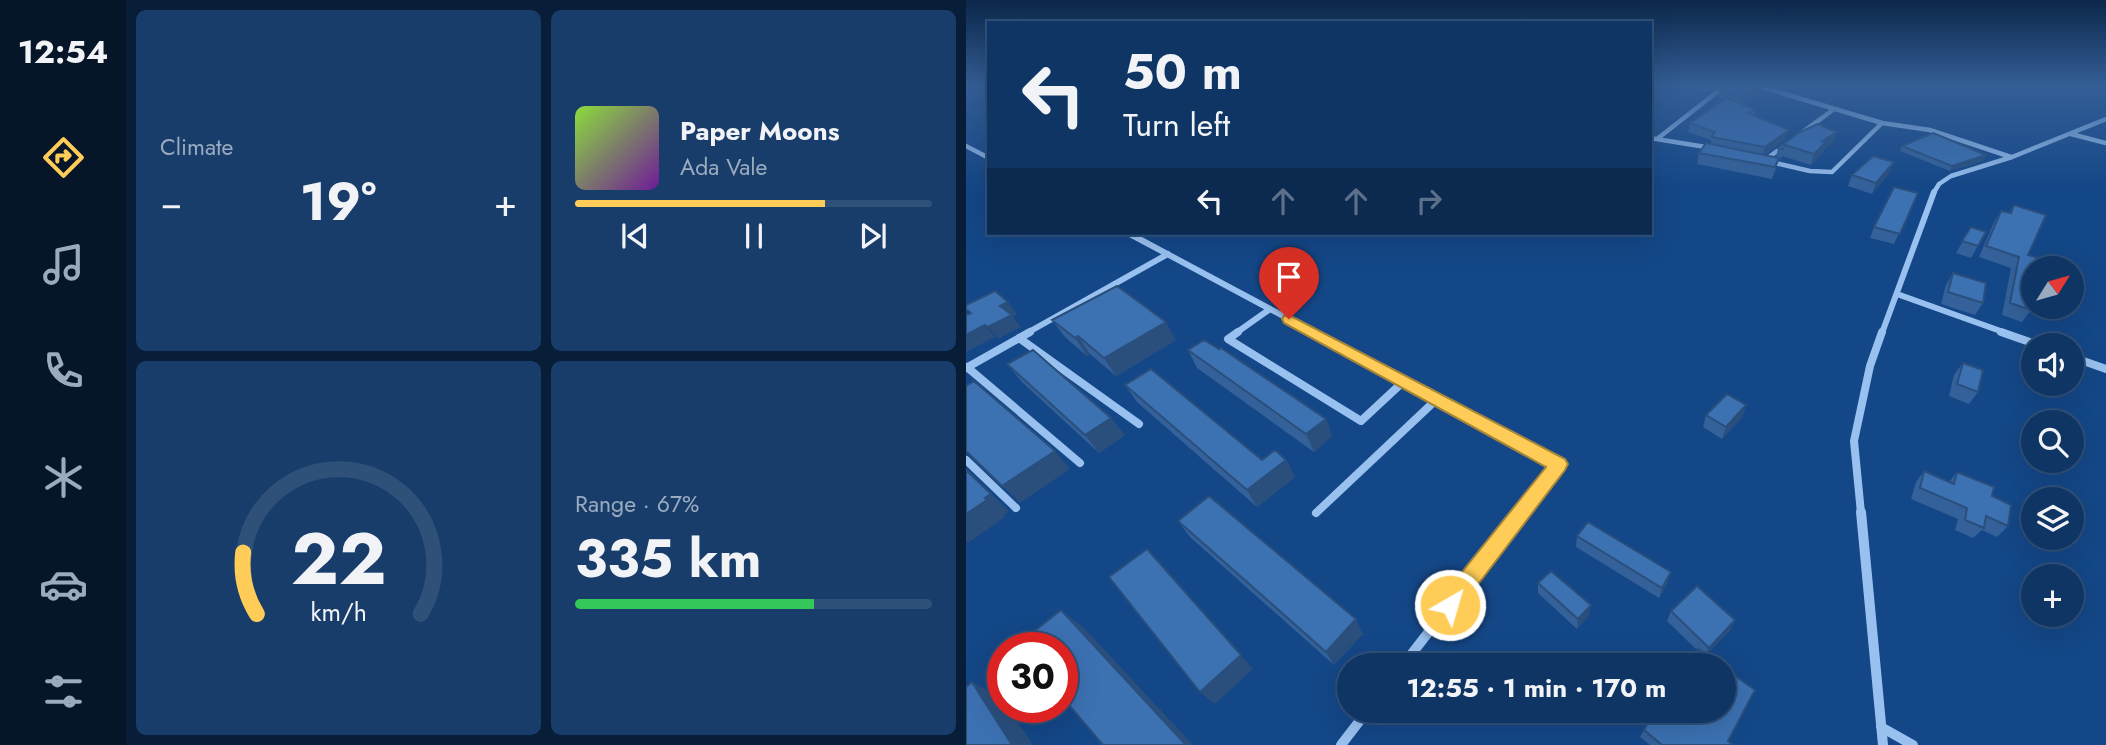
<!DOCTYPE html>
<html lang="en">
<head>
<meta charset="utf-8">
<style>
	body { margin:0; font-family:Jost,sans-serif; background:#183d6b; color:#f1f3f6; height:100vh; display:flex; flex-direction:column; font-size:26px; white-space:nowrap }
	* { box-sizing:border-box; margin:0 }
	p { font-size:23px; color:#9babbf }
	.icon { flex:none; width:38px; height:38px; fill:none; stroke:currentColor; stroke-width:2; stroke-linecap:round; stroke-linejoin:round }
	.map { position:relative; flex:1; overflow:hidden }
	.side { display:flex; flex-direction:column; gap:10px; padding:10px; background:#081d38; width:840px }
	.side>* { flex:none }
	.hud { position:absolute; left:21px; top:21px; width:665px; height:214px; border-radius:0px; box-shadow:0 7px 28px #0002,0 0 0 2px #2f5079; background:#0f3565; color:#f1f3f6; overflow:hidden }
	.needle { width:46px; rotate:53deg }
	.buttons { position:absolute; left:1055px; top:256px; display:grid; gap:14px }
	.buttons a { display:grid; place-items:center; width:63px; height:63px; border-radius:50%; background:#0f3565; box-shadow:0 7px 28px #0002,0 0 0 2px #2f5079; font-size:35px }
	.speed { position:absolute; left:21px; top:632px; display:flex; gap:14px; font-size:35px; font-weight:700; text-align:center }
	.speed>* { display:grid; place-content:center; width:91px; height:91px; border-radius:50%; background:#0f3565; box-shadow:0 7px 28px #0002,0 0 0 2px #2f5079; line-height:1 }
	.speed .limit { border:10px solid #d22; background:#fff; color:#111 }
	.pin { position:absolute; display:grid; place-items:center; width:60px; height:60px; color:#fff; margin:-72px -30px; border-radius:50% 50% 50% 0; rotate:-45deg; box-shadow:0 0 7px #0007 }
	.pin .icon { rotate:45deg }
	.me { position:absolute; width:77px; margin:-38px; rotate:38deg; stroke-linejoin:round; filter:drop-shadow(0 0 5px #0008) }
	.turn { display:flex; align-items:center; gap:24px; height:147px; padding:0 21px; font-size:32px }
	.turn .icon { width:91px; height:91px; stroke-width:2.5 }
	.turn b { display:block; font-size:49px; line-height:60px }
	.lanes { display:flex; align-items:center; height:66px; padding:0 21px; background:#0003; justify-content:center; gap:35px; direction:ltr }
	.lanes .off { opacity:.35 }
	.big { font-size:52px; font-weight:700; line-height:1.1 }
	.side .widget { flex:1; display:flex; flex-direction:column; justify-content:center; gap:10px; min-width:0; padding:0 24px; border-radius:10px; background:#183d6b }
	.side .dial { align-items:center; gap:0 }
	.dial svg { height:182px; overflow:visible; fill:none; stroke:#2f5079; stroke-width:7; stroke-linecap:round; text-anchor:middle }
	.dial text { fill:#f1f3f6; stroke:none }
	.song { display:flex; align-items:center; gap:21px }
	.cover { width:84px; height:84px; border-radius:10px; background:linear-gradient(135deg,hsl(90 70% 55%),hsl(280 70% 35%)) }
	.played { height:7px; border-radius:4px; background:linear-gradient(90deg,#ffcd57 70%,#2f5079 70%) }
	.keys { display:flex; justify-content:space-around; direction:ltr }
	.heat { display:flex; justify-content:space-between; align-items:center; font-size:38px; direction:ltr }
	.charge { height:10px; border-radius:5px; background:linear-gradient(90deg,#34c759 67%,#2f5079 0) }
	.side .tiles { flex:1; display:grid; gap:10px; grid-template-columns:repeat(2,1fr) }
	.trip { position:absolute; left:371px; top:653px; width:399px; height:70px; border-radius:35px; background:#0f3565; box-shadow:0 7px 28px #0002,0 0 0 2px #2f5079; font-weight:700; line-height:70px; text-align:center }
	main { display:flex; flex:1; min-height:0 }
	.tabs { display:flex; flex-direction:column; width:126px; justify-content:space-around; align-items:center; background:#061528; color:#9babbf }
	.tabs .icon { width:49px; height:49px }
	.tabs .current { color:#ffcd57 }
	.tabs b { font-size:32px; color:#f1f3f6 }
	.map>svg:first-child { display:block }
	.lines { fill:none; stroke-linecap:round; stroke-linejoin:round }
	.minor-far3 { stroke:#99c1ef; stroke-width:4.5 }
	.minor-far2 { stroke:#99c1ef; stroke-width:6 }
	.minor-far1 { stroke:#99c1ef; stroke-width:8 }
	.minor { stroke:#99c1ef; stroke-width:10 }
	.wall { fill:#346199 }
	.shaded-wall { fill:#2a4f7d }
	.building { fill:#3c71b2; stroke:#2a4f7d; stroke-width:2 }
	.route { fill:#ffcd57; stroke:#a68539; stroke-width:2 }
</style>
</head>
<body>
<main>
<nav class="tabs">
<b>12:54</b>
<svg class="icon current" aria-label="directions" viewBox="0 0 24 24"><path d="M12 3l9 9-9 9-9-9zM9 14v-3h6M13 9l2 2-2 2"/></svg>
<svg class="icon" aria-label="music" viewBox="0 0 24 24"><path d="M9 18V5l10-2v13"/><circle cx="6" cy="18" r="3"/><circle cx="16" cy="16" r="3"/></svg>
<svg class="icon" aria-label="phone" viewBox="0 0 24 24"><path d="M5 4h4l2 5-3 2q2 4 5 5l2-3 5 2v4C11 20 4 13 5 4z"/></svg>
<svg class="icon" aria-label="climate" viewBox="0 0 24 24"><path d="M12 3v18M4 7l16 10M4 17L20 7"/></svg>
<svg class="icon" aria-label="car" viewBox="0 0 24 24"><path d="M5 17H2v-5l4-1 3-4h7l3 4 3 1v5h-3M9 17h6M6 11h13"/><circle cx="7" cy="17" r="2"/><circle cx="17" cy="17" r="2"/></svg>
<svg class="icon" aria-label="filters" viewBox="0 0 24 24"><path d="M4 7h16M4 17h16"/><circle cx="9" cy="7" r="2"/><circle cx="15" cy="17" r="2"/></svg>
</nav>
<section class="side">
<div class="tiles">
<div class="widget"><p>Climate</p>
<div class="heat"><a>−</a><b class="big">19°</b><a>+</a></div>
</div>
<div class="widget">
<div class="song"><i class="cover"></i><div><b>Paper Moons</b><p>Ada Vale</p></div></div>
<div class="played"></div>
<div class="keys"><svg class="icon" aria-label="previous" viewBox="0 0 24 24"><path d="M18 5L8 12l10 7zM5 5v14"/></svg><svg class="icon" aria-label="pause" viewBox="0 0 24 24"><path d="M8 5v14M16 5v14"/></svg><svg class="icon" aria-label="next" viewBox="0 0 24 24"><path d="M6 5l10 7-10 7zM19 5v14"/></svg></div>
</div>
<div class="widget dial"><svg viewBox="0 0 100 80">
<path d="M14 69A42 42 0 1 1 86 69"/>
<path d="M14 69A42 42 0 0 1 8 42" stroke="#ffcd57"/>
<text x="50" y="56" font-size="32" font-weight="700">22</text>
<text x="50" y="72" font-size="11">km/h</text>
</svg></div>
<div class="widget"><p>Range · 67%</p><b class="big">335 km</b><div class="charge"></div></div>
</div>
</section>
<div class="map">
<svg width="1140" height="745" viewBox="0 0 1140 745">
	<rect width="100%" height="100%" fill="#144787"/>
	<g class="lines">
		<path class="minor-far3" d="M18,85L23,89
			M789,85L916,123L964,130L1045,157
			M1105,134L1140,143
			M684,138L746,148
			M691,139L760,85
			M0,146L23,158
			M799,160L868,109
			M805,162L844,171L866,172L916,123
			M967,194L973,184L985,176L1046,157L1140,119"/>
		<path class="minor-far2" d="M162,233L349,333
			M931,294L1040,333
			M61,333L202,254
			M270,333L304,309
			M916,333L968,192"/>
		<path class="minor-far1" d="M272,332L262,339L395,421L438,381
			M346,332L593,464L555,513
			M1035,332L1072,345
			M53,338L173,424
			M1106,357L1140,369
			M1,367L114,463
			M0,368L64,332
			M0,460L50,508
			M350,513L471,399
			M895,513L888,441L904,366L916,332"/>
		<path class="minor" d="M895,512L917,745
			M437,665L556,512
			M915,727L947,745
			M375,745L402,710"/>
	</g>
	<path class="wall" d="M721,85H754L742,93Z
		M760,85H796L794,92L774,103L790,110L788,116L820,138L798,155L810,157L812,148L834,132L867,143L859,148L857,153L845,165L816,156L814,160L813,159L806,179L731,164L733,153L745,144V140L722,132L724,123L758,100L752,97L754,90Z
		M936,146L1017,161L984,171L934,151Z
		M923,173L906,194L882,186L886,175Z
		M952,193L928,244L904,238L908,227Z
		M1048,205L1062,255L1068,268L1065,310L1056,322L1036,315L1045,268L1013,257L1028,222L1035,211L1043,213Z
		M1005,227L1020,232L1005,258L990,253Z
		M987,273L1017,303L1009,315L975,304L980,285Z
		M86,320L210,340L150,376L124,354L121,356L99,337Z
		M222,350L360,419L366,436L348,452L231,368Z
		M997,363L1012,392L1003,404L983,396L988,375Z
		M41,364L159,435L133,453L56,382Z
		M159,385L296,460H320L329,477L291,507L171,402Z
		M780,405L776,417L756,439L737,427L740,415Z
		M958,471L983,482L991,472L1026,496L1042,526L1031,537L1016,530L1007,538L989,530L992,519L945,499L950,482Z
		M212,521L397,634L368,665L224,537Z
		M611,536L702,582L693,598L610,547Z
		M572,583L623,615L611,629L572,593Z
		M705,611L764,630L740,655L731,650L701,621Z
		M683,710H758L762,741L767,745H684L674,737L678,730L687,714Z"/>
	<path class="shaded-wall" d="M744,85H754L742,93L743,86Z
		M795,85H796L794,92L771,105L773,97Z
		M823,130L820,138L796,156L799,147Z
		M871,132L867,143L859,148L857,153L845,165L848,154L856,141Z
		M1020,155L1017,161L984,171L986,166Z
		M928,162L923,173L906,194L910,183Z
		M42,302L51,314L47,317L55,327L32,339L22,327L34,306Z
		M200,322L210,340L150,376L138,358Z
		M19,325L29,337L0,352V335Z
		M112,336L124,354L121,356L109,338Z
		M780,405L776,417L756,439L760,427Z
		M145,418L159,435L133,453L119,435Z
		M360,419L366,436L348,452L340,434Z
		M89,451L104,469L54,503L36,486Z
		M320,460L329,477L291,507L281,490Z
		M0,469L43,511L38,515L39,517L2,543L0,541V514L19,498Z
		M181,549L287,669L249,704L234,692Z
		M705,572L702,582L693,598L696,588Z
		M625,605L623,615L611,629L612,619Z
		M95,610L119,629L227,745H220Z
		M390,619L397,634L368,665L360,652Z
		M769,620L764,630L738,657L743,648Z
		M6,682L37,699V707H42L67,745H46Z"/>
	<path class="building" d="M760,85H795L773,97L754,90Z
		M761,98L790,110L782,113L823,130L799,147L746,137L749,132L724,123Z
		M851,124L871,132L856,141L860,142L848,154L819,145L817,149L812,148L834,132Z
		M967,133L1020,155L986,166L936,146Z
		M740,143L813,158L809,167L733,153Z
		M907,156L928,162L910,183L886,175Z
		M928,187L952,193L934,234L908,227Z
		M1048,205L1080,215L1062,255L1072,258L1069,268H1068V293L1065,310L1044,303L1053,257L1020,246L1035,211L1045,213Z
		M1005,227L1020,232L1012,246L996,241Z
		M987,273L1020,283L1017,303L982,292Z
		M151,286L200,322L138,358L112,336L109,338L86,320Z
		M29,291L42,302L34,306L46,315L22,327L19,325L0,335V315L5,313L0,309V305Z
		M238,340L253,349L255,348L360,419L340,434L222,350Z
		M67,350L145,418L119,435L41,364Z
		M997,363L1017,370L1012,392L991,384Z
		M185,369L296,460L309,450L320,460L281,490L159,385Z
		M8,381L89,451L36,486L0,451V386Z
		M761,394L780,405L760,427L740,415Z
		M0,470L25,494L19,498L21,500L0,514Z
		M958,471L988,484L991,472L1028,487L1026,496L1045,505L1042,526L1020,516L1018,528L999,520L1001,508L954,488Z
		M243,496L390,619L360,652L212,521Z
		M622,522L705,572L696,588L611,536Z
		M181,549L275,655L234,692L143,577Z
		M585,571L625,605L612,619L572,583Z
		M731,586L769,620L743,648L705,611Z
		M95,610L220,745H137L96,697V648H55L52,644Z
		M732,649L754,665H722Z
		M758,668L789,690L762,741L767,745H696L678,730L689,710H758Z
		M6,682L46,745H0V687Z"/>
	<linearGradient id="sky" x2="0" y2="1"><stop stop-color="#0b274a"/><stop offset="0.45" stop-color="#345e96"/><stop offset="1" stop-color="#345e96" stop-opacity="0"/></linearGradient>
	<rect width="1140" height="189" fill="url(#sky)"/>
	<path class="route" d="M323,315L599,459L602,464L599,470L491,612L484,615L476,612L473,605L476,597L580,467L318,323L316,319L318,316Z"/>
</svg>
<div class="buttons">
<a><svg class="needle" viewBox="-14 -14 28 28"><path d="M0-13l5 13h-10z" fill="#e53935"/><path d="M0 13l5-13h-10z" fill="#9babbf"/></svg></a>
<a><svg class="icon" aria-label="sound" viewBox="0 0 24 24"><path d="M4 9h4l5-4v14l-5-4H4zM17 9q2 3 0 6"/></svg></a>
<a><svg class="icon" aria-label="search" viewBox="0 0 24 24"><circle cx="10" cy="10" r="6"/><path d="M15 15l6 6"/></svg></a>
<a><svg class="icon" aria-label="layers" viewBox="0 0 24 24"><path d="M12 4l9 5-9 5-9-5zM3 14l9 5 9-5"/></svg></a>
<a>+</a>
</div>
<div class="speed"><div class="limit">30</div></div>
<div class="pin" style="left:323px;top:319px;background:#d93025"><svg class="icon" aria-label="arrive" viewBox="0 0 24 24"><path d="M6 21V4h12l-3 4 3 4H6"/></svg></div>
<svg class="me" style="left:484px;top:605px" viewBox="-20 -20 40 40"><circle r="17" fill="#ffcd57" stroke="#fff" stroke-width="3"/><path d="M0-11L8 9 0 5-8 9z" fill="#fff"/></svg>
<div class="trip">12:55 · 1 min · 170 m</div>
<div class="hud">
<div class="turn"><svg class="icon" aria-label="left" viewBox="0 0 24 24"><path d="M17 20v-9H6M10 6l-5 5 5 5"/></svg><div><b>50 m</b>Turn left</div></div>
<div class="lanes"><svg class="icon" aria-label="left" viewBox="0 0 24 24"><path d="M17 20v-9H6M10 6l-5 5 5 5"/></svg><svg class="icon off" aria-label="ahead" viewBox="0 0 24 24"><path d="M12 20V5M6 11l6-6 6 6"/></svg><svg class="icon off" aria-label="ahead" viewBox="0 0 24 24"><path d="M12 20V5M6 11l6-6 6 6"/></svg><svg class="icon off" aria-label="right" viewBox="0 0 24 24"><path d="M7 20v-9h11M14 6l5 5-5 5"/></svg></div>
</div>
</div>
</main>
</body>
</html>
